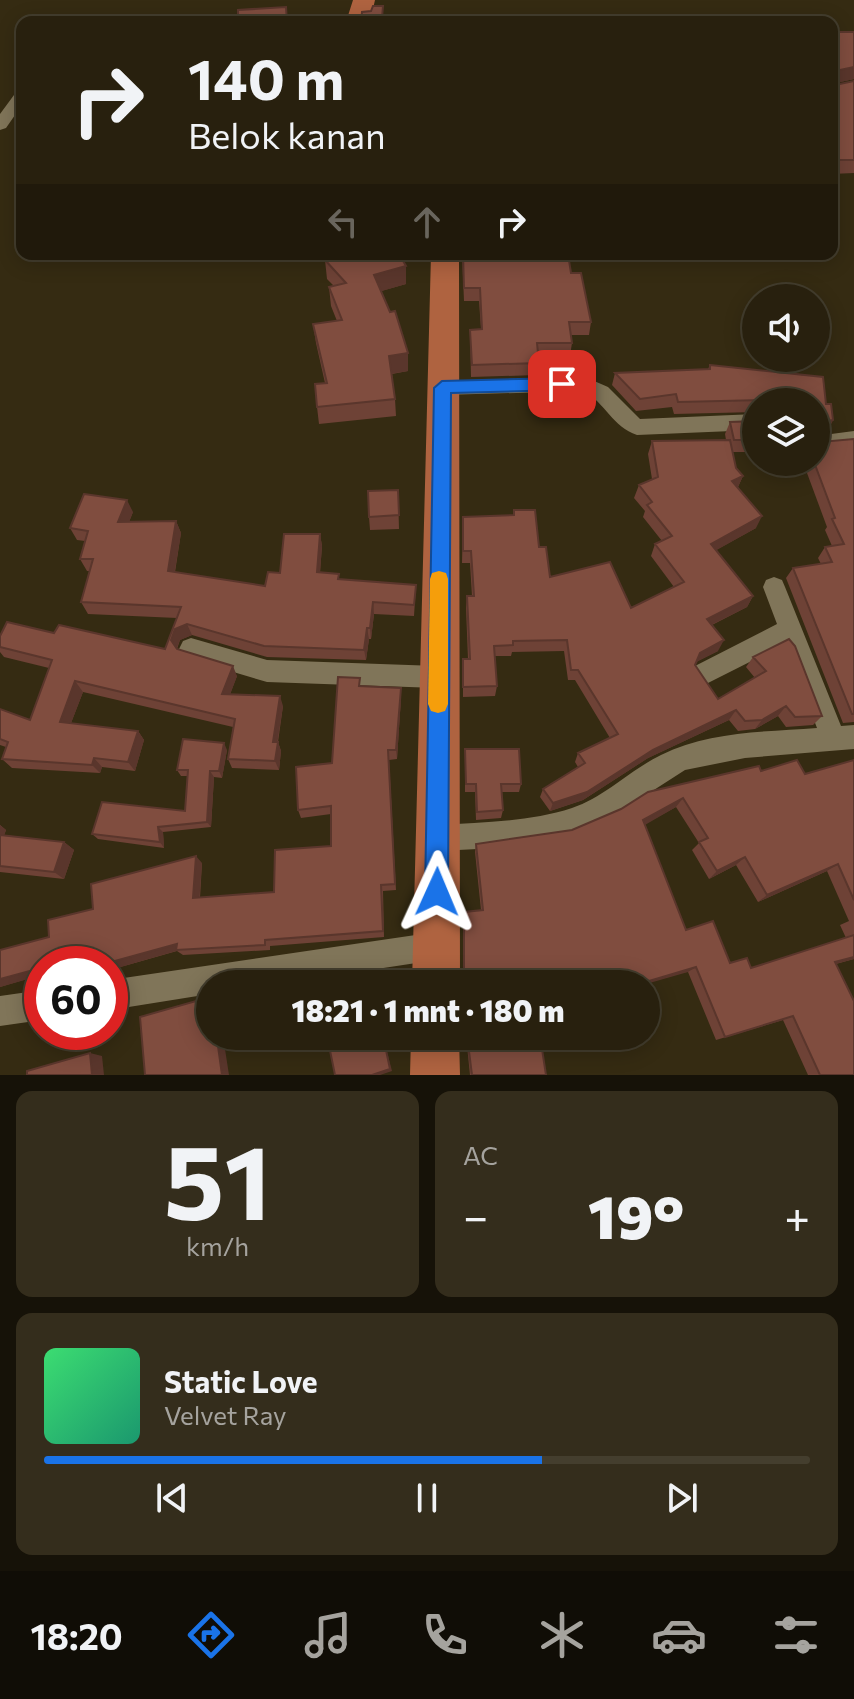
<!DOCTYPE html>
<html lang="id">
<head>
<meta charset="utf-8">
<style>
	body { margin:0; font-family:Commissioner,sans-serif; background:#342d1c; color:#f1f3f6; height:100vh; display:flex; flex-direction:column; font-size:30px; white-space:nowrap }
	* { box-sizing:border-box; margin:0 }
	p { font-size:26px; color:#a5a39e }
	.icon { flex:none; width:44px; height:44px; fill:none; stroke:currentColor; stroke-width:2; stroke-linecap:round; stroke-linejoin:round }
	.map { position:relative; height:1075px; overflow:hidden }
	.details { display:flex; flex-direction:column; gap:16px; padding:16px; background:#161208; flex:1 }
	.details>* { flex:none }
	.top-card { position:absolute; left:16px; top:16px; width:822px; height:244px; border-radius:16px; box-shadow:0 4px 20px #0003,0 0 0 2px #443e2e; background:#28200e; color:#f1f3f6; overflow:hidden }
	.fabs { position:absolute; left:742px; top:284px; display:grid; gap:16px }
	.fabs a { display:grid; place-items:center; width:88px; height:88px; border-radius:50%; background:#28200e; box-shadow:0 4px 20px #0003,0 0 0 2px #443e2e; font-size:40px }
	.speed { position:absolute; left:24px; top:946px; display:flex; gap:16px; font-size:40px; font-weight:700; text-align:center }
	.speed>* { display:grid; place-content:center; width:104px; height:104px; border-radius:50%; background:#28200e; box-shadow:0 4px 20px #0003,0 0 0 2px #443e2e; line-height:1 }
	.speed .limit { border:12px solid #d22; background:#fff; color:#111 }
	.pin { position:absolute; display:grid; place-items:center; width:68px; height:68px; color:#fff; margin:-34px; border-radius:16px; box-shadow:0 4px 12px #0006 }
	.me { position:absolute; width:88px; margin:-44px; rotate:1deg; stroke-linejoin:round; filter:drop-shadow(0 0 6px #0008) }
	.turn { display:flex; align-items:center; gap:28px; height:168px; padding:0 40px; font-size:36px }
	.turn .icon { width:104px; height:104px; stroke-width:2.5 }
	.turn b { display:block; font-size:56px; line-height:68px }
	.lanes { display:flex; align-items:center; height:76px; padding:0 40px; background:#0003; justify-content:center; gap:40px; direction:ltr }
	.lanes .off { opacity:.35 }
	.big { font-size:60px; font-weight:800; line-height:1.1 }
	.details .widget { flex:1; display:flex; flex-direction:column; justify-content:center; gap:12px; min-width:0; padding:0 28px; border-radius:16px; background:#342d1c }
	.details .dial { align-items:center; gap:0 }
	.dial b { font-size:104px; line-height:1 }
	.song { display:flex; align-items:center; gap:24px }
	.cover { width:96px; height:96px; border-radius:12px; background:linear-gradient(135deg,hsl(140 70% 55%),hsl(160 70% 35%)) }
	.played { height:8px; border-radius:4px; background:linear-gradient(90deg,#1a73e8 65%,#443e2e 65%) }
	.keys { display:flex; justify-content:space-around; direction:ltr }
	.heat { display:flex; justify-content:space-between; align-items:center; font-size:44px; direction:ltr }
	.details .tiles { flex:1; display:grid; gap:16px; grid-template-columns:1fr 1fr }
	.widget:last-child { grid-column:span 2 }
	.trip { position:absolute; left:196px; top:970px; width:464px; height:80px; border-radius:40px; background:#28200e; box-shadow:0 4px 20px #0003,0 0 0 2px #443e2e; font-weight:800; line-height:80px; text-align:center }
	.dock { display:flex; height:128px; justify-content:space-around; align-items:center; background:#100d06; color:#a5a39e }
	.dock .icon { width:56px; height:56px }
	.dock .selected { color:#1a73e8 }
	.dock b { font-size:36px; color:#f1f3f6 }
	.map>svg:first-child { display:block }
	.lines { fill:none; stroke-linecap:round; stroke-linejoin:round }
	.street { fill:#807559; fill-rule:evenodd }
	.primary { fill:#af6340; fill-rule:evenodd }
	.wall { fill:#6e4236; fill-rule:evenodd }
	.shaded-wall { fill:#5a362c }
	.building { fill:#804d3f; stroke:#5a362c; stroke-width:2 }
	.route { fill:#1a73e8; stroke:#114b97; stroke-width:2 }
	.slow { fill:#f59e0b }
</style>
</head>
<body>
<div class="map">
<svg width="854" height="1075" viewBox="0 0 854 1075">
	<rect width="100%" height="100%" fill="#352b12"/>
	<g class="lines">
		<path class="street" d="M22,94V105L6,128L0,130V114L14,95Z
			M585,377L608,387L640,419L756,414V430L637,435C613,427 605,403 584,391L442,395L435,393L432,388L435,383L442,381Z
			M854,431V447L816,452V436Z
			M774,577L782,580L785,587L841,726L854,725V749L745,758L685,770L615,815L557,839L498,848L438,851L429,847L425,838L429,829L438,825C483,822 529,822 572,808C605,797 630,770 661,755C709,731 765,732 817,728L785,644L704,685L695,682L692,674L695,666L777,624L763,587L766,580Z
			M191,638L267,660L437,666L446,669L449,677L446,685L437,688L267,682L183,657L179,649L183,641Z
			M436,932L446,936L450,946L446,956L436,960L278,984H210V994L110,1010V980Z
			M42,990V1020L0,1026V996Z"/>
		<path class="primary" d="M353,0H375L370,22H346Z
			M431,254H459L460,984H412Z
			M411,1036H459L460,1075H410Z"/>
	</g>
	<path class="wall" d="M832,32H854V79L835,83V85L854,81V173L832,174Z
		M462,254H568L571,273L591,322L589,335H571L572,343L570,356H539V363L537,375L471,377L470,330L481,329L479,301H464Z
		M325,260L406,266V284L381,291L408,371L392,374L395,399L396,416L319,424L317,407L325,383L316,343L313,324L337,321L331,306L329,287L334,286L327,279Z
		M710,365L823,377L826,404H831L833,420L827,432L821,433V442L854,439V722L843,723L786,578L793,568L821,564L818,558L825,547L832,546L825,530L827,527L807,473L795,474L790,462H816V402H756V412L674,414L672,407L636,411L612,385L615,373L708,369Z
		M756,421V452H732L736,468L743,476L738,487L756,528L716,550L753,596L747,607L712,625L718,651L696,662L695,665L718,699L755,678L746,667L753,657L822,716L813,725L786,727L778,716L755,729L738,731L729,720L648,758L583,800L550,811L540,797L543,789L578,767L575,762L578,753L610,738L575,680H568L564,651L512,652L511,656H495L497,686L495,696L463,697V659H468L466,608L467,596H472L470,563H462L463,517L513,515L514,510L539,547L550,577L631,608L674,587L651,556L655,544L662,541L643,517L645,511L634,498L639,485L652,479L648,454L652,441L726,440L725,434L730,422Z
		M398,490L399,529L370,530L369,517Z
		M133,512L129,522L176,521L181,533L175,572L265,586L320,534L322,546L320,573L339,574V579L416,585L414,616L374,614L371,639H369L366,660L267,657L192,635L180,640L177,649L237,676L230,694L283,706L278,742L281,751L279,770L232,768L228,759L233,727L83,692L71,723L138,731L144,740L135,771L102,767L100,773L12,768L2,759L6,747L0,745V709L30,720L49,668L4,657L0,652V636L54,633L165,649L177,618L88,614L81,602L90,571H87L80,559L85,541L77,540L70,528Z
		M361,686L401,698L397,759L389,760L396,890L383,891L384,937L270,946V950L183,955L177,951L110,970V964H42V979L37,976L0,987V950L49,937L93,909L202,863L200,898L274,892L331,846V814L301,818L298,810L332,763Z
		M465,749L521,784L519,792H502L503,810L501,818L476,820L475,792H465Z
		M227,750L222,778L214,777L211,827L163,832L164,848L98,839L92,834L185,811L188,776H181L177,770Z
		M854,760V959L836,964L854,1075H808L783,1020L716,1040L688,972L463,983L464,912L481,910L475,852L476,844L572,830L761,771L805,774ZM676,807L699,843L692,850L709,879L736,865L758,902L827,871L849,921L840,925L846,938L751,968L730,963L686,930L645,824Z
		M0,825L6,830L4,835L64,842L74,850L64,879L0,872Z
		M466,1036H540L546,1075H470Z"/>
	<path class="shaded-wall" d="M854,67V79L832,84L835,71Z
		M406,266V284L375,293L374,275Z
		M408,353V371L390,374L389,356Z
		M833,420L827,432L816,434L820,422Z
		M743,476L737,489L732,481Z
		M127,500L133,512L124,534L118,522Z
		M762,516L756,528L706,556L711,544Z
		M176,521L181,533L173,582L168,571Z
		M320,534L322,546L319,584L317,572Z
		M753,596L747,607L701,630L707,619Z
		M373,602L374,614L371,639L370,628Z
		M187,624L192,635L180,640L176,650L171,640L175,629Z
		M367,628L369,639L366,660L364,650Z
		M724,640L718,651L694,663L700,653Z
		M233,666L237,676L227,703L222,694Z
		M75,681L83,692L68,731L60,722Z
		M401,688V698L397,759L396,750Z
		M280,696L283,706L276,751L273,742Z
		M786,706L778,716L755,729L762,720Z
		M736,710L729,720L648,758L583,800L550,811L553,803L653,750Z
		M138,731L144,740L135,771L128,762Z
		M278,742L281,751L279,770L275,761Z
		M224,743L227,750L222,778L219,771Z
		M94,758L102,767L100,773L92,765Z
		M210,771L214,777L211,827L207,822Z
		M683,798L676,807L638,829L643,820Z
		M0,825L6,830L2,842L0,840Z
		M158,827L163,832L164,848L160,842Z
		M64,842L74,850L64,879L54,872Z
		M196,856L202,863L199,904L193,898Z
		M745,857L736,865L709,879L717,871Z
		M838,864L827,871L758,902L767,895Z
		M177,944L183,949L110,970V964H104Z
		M854,957V959L824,967L835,962Z
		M696,967L688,972L646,984H639Z
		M37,969L42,975L0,987V979Z
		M258,1036H263L264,1040L225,1049L229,1075H222L218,1046Z
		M383,1036L392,1071L380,1075H372Z
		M90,1053L102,1056L104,1075H92Z"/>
	<path class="building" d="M373,6H383L382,18H389V22H361L362,12L371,11Z
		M286,7L287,22H238V10Z
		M832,32H854V67L835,71V85L854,81V160H832Z
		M339,254H399L406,266L374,275L390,312L395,311L408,353L389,356L395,399L317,407L315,384L327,383L313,324L342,320L329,287L346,283L325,260Z
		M463,254H568L571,273H581L591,322H569L572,343H537L539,363L472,365L470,330L482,329L480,288H464Z
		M710,365L823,377L826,404H831L833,420L820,422L821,442L854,439V714H852L793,568L832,562L825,547L844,544L832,519L835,518L814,462H816V402H764V400L678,402L676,394L640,399L615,373L710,369Z
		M756,421V440H734L730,422Z
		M730,440L736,468L743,476L732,481L762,516L711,544L753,596L707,619L724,640L700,653L695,665L718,699L766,671L753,657L789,639L795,646L822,716L795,717L786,706L762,720L745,721L736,710L653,750L587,792L553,803L543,789L585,763L578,753L618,734L578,670H571L567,640L513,641V645L494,646L497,686L463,687V659H470L467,596H474L471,551H463V517L514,515V510H535L539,547H546L550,577L610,562L631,608L684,582L655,544L672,536L647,505L652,502L639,485L658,477L652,441Z
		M398,490L399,515L369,517L368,491Z
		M84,494L127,500L118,522L176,521L168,571L265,586L268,572L280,573L284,534H320L317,572L339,574L338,579L416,585L414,605L373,602L370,628H367L364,650L264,646L187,624L175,629L171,640L177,649L233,666L222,694L280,696L273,742H278L275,761L228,759L235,719L75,681L60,722L138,731L128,762L94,758L92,765L2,759L8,742L0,739V709L30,720L52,660L0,647V636L7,622L54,633L59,625L165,649L181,607L81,602L93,559H80L88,531L70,528Z
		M338,677L360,678L359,686L401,688L396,750H388L395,884L381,885L383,931L265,940V945L176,950L177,944L104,964H96V962L89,964H42V976L37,977V969L0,979V950L49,937L48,920L93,909L91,884L196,856L193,898L274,892L275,850L331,846V806L298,810L296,767L332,763Z
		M183,739L224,743L219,771H210L207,822L158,827L160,842L92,834L102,802L185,811L188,770H177Z
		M465,749H519L521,784H501L503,810L477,812L476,784H466Z
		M797,760L805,774L854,760V900L838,864L767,895L745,857L717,871L699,842L708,838L683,798L643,820L686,930L713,921L730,963L747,958L751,968L854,935V957L835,962L854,1001V1075H820L793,1016L725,1037L696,967L639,984H453L464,983V912L483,910L476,844L572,830L621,809L648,792L759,766L761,771Z
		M0,835L64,842L54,872L0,866Z
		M210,997V1036L258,1037L218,1046L222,1075H145L140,1017Z
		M327,1036H383L390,1069L372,1075H335Z
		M467,1036H540L546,1075H472Z
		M90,1053L92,1075H27V1071Z"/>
	<path class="route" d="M562,378L570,384L562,390L451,393L448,892L445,900L437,904L429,900L425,892L434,388L442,381Z"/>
	<path class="slow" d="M439,571L446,573L448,579V704L445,711L438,713L431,711L428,704L430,579L432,573Z"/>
</svg>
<div class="fabs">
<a><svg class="icon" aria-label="sound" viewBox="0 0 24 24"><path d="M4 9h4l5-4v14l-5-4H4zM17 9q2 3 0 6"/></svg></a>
<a><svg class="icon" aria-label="layers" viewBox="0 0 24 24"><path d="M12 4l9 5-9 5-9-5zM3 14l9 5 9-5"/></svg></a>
</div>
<div class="speed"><div class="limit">60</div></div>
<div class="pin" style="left:562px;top:384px;background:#d93025"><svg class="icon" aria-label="arrive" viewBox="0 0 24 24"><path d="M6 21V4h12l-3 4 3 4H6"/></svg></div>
<svg class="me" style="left:437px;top:892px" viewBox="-20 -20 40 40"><path d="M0-17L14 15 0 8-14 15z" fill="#1a73e8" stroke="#fff" stroke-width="4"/></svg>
<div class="trip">18:21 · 1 mnt · 180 m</div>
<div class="top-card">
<div class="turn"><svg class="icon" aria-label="right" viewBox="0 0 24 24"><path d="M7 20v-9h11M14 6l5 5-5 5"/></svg><div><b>140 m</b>Belok kanan</div></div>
<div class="lanes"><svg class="icon off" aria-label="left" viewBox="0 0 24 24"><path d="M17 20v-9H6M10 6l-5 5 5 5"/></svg><svg class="icon off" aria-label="ahead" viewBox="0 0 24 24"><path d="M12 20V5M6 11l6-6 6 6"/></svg><svg class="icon" aria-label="right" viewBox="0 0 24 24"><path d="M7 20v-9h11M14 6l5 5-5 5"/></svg></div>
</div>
</div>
<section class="details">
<div class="tiles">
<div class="widget dial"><b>51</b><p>km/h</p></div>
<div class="widget"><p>AC</p>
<div class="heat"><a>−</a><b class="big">19°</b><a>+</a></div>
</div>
<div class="widget">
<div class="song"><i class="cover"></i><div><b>Static Love</b><p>Velvet Ray</p></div></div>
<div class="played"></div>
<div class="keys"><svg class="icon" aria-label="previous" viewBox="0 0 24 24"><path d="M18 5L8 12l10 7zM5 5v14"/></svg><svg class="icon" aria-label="pause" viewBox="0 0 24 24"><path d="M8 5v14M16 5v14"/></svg><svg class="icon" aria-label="next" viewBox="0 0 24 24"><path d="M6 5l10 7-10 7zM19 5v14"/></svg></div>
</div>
</div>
</section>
<nav class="dock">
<b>18:20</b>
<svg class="icon selected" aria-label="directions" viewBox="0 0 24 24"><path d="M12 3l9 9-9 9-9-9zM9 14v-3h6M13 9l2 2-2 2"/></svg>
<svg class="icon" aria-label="music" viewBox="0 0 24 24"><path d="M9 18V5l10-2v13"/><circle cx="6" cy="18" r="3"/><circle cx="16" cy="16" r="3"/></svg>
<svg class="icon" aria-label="phone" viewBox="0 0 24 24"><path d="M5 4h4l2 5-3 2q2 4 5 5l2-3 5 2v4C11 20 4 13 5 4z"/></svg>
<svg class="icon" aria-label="climate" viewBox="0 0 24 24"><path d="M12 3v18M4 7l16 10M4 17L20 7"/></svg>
<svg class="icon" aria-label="car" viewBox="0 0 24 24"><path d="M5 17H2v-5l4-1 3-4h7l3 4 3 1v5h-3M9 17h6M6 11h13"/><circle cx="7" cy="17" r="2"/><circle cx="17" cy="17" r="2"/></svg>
<svg class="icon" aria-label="filters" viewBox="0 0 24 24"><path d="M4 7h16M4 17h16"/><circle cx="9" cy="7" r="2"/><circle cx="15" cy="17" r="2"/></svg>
</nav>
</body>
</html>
